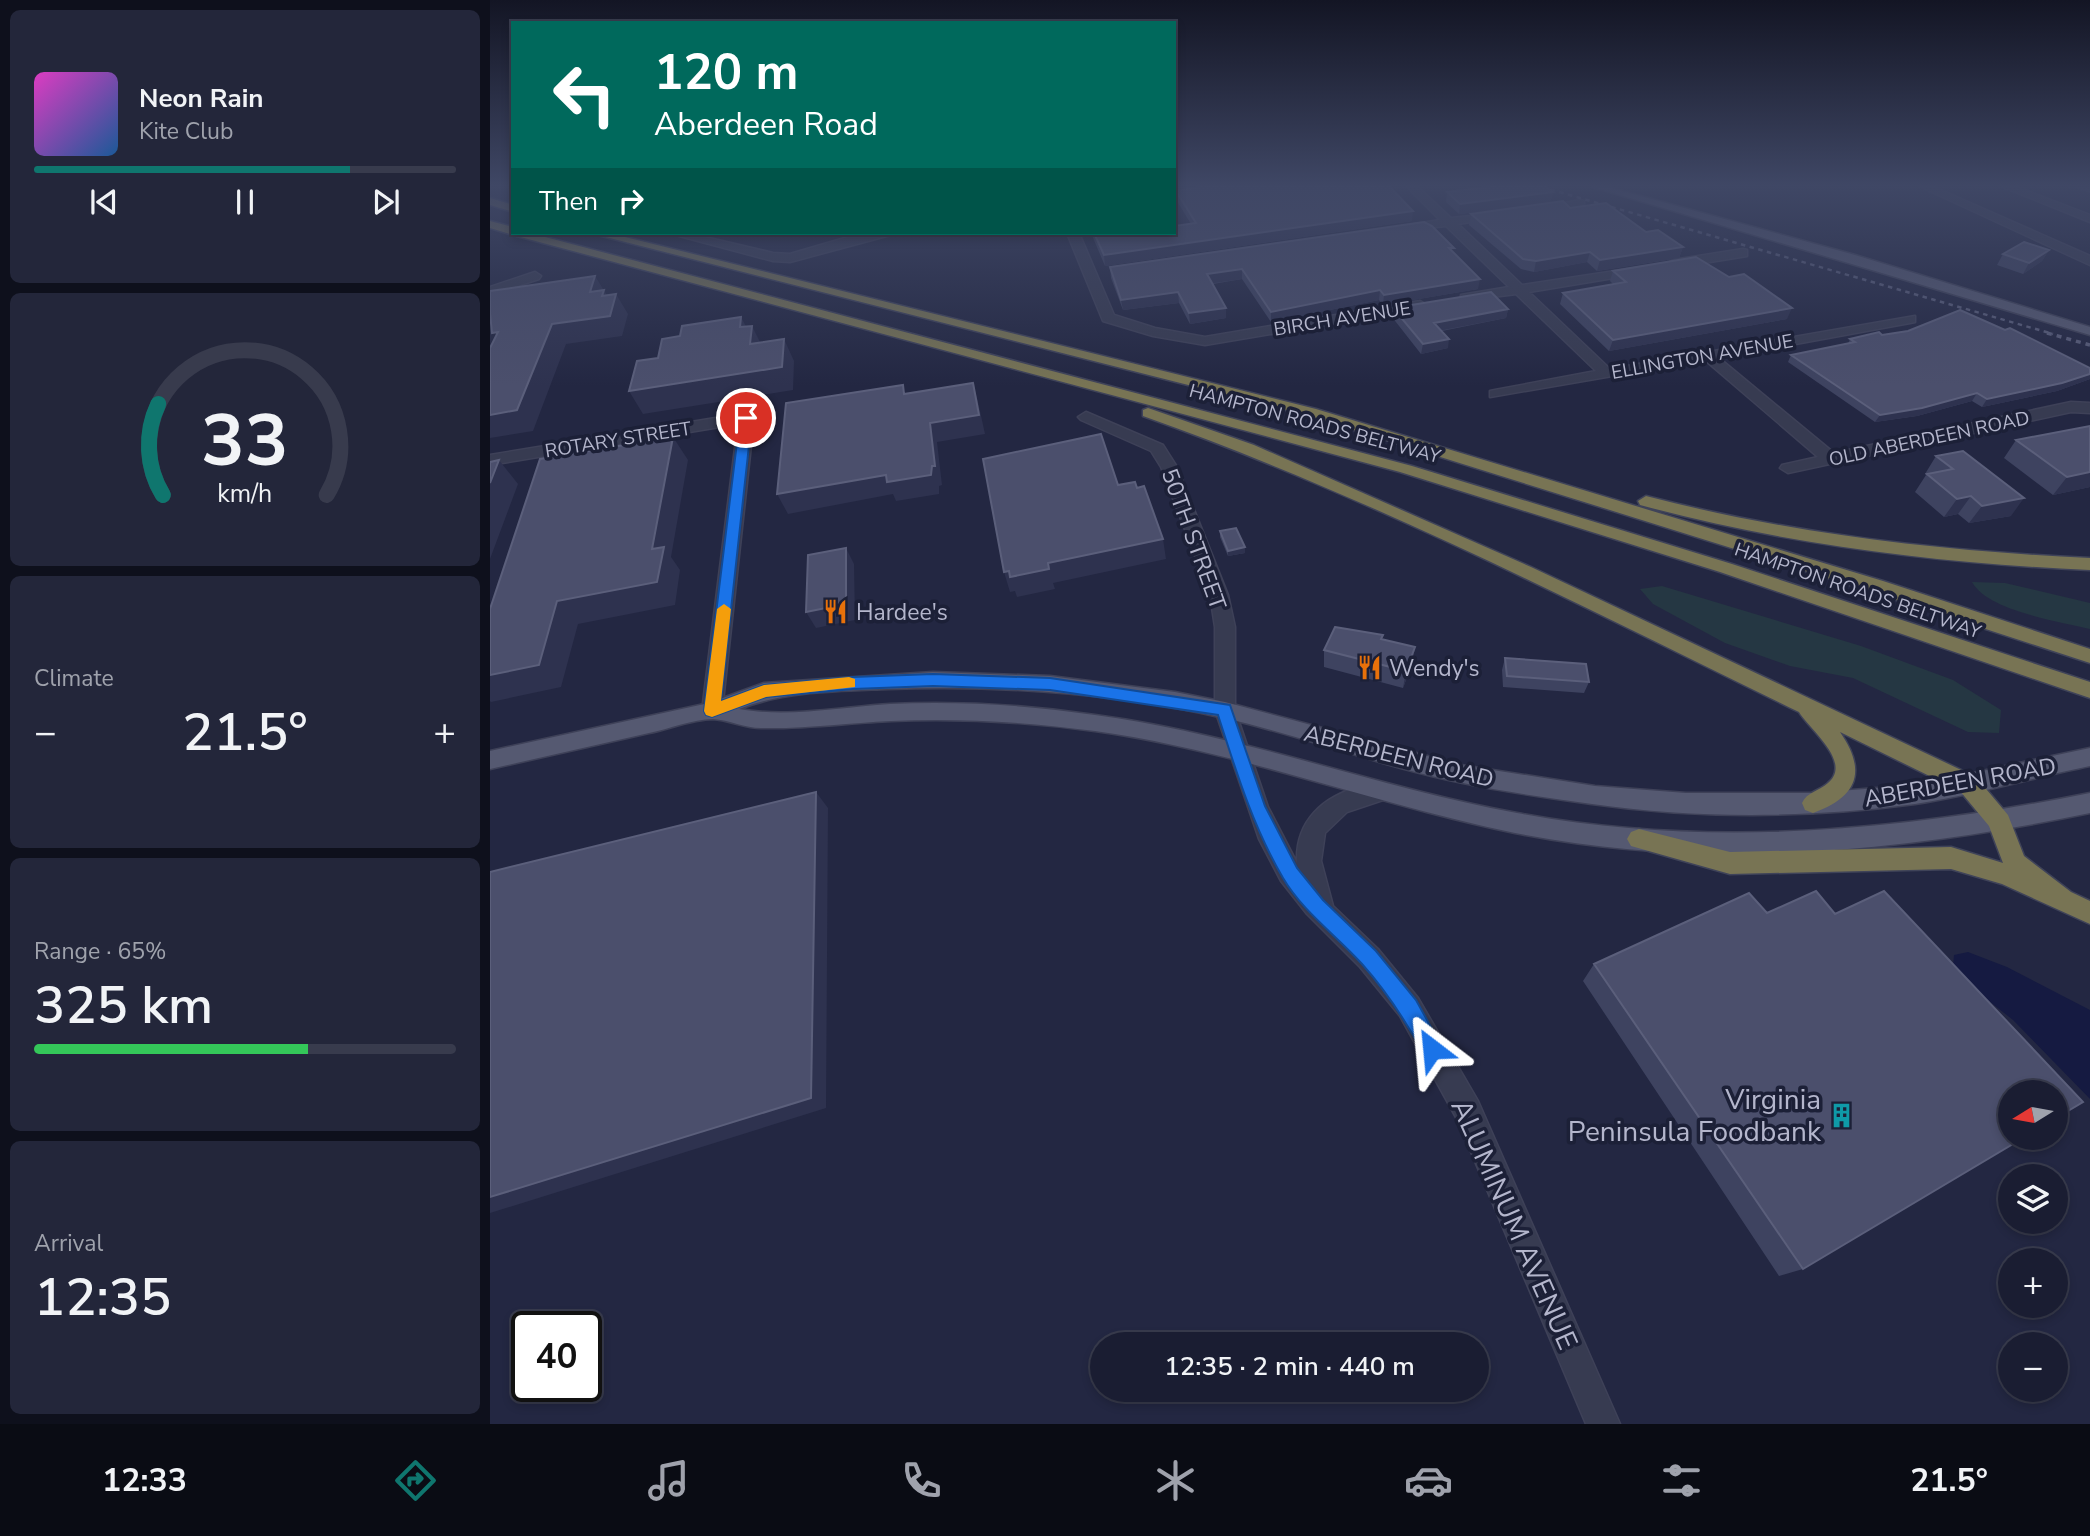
<!DOCTYPE html>
<html lang="en">
<head>
<meta charset="utf-8">
<style>
	body { margin:0; font-family:"Nunito Sans",sans-serif; background:#23263a; color:#f1f3f6; height:100vh; display:flex; flex-direction:column; font-size:26px; white-space:nowrap }
	* { box-sizing:border-box; margin:0 }
	p { font-size:23px; color:#9fa2ac }
	.icon { flex:none; width:38px; height:38px; fill:none; stroke:currentColor; stroke-width:2; stroke-linecap:round; stroke-linejoin:round }
	.map { position:relative; flex:1; overflow:hidden }
	.side { display:flex; flex-direction:column; gap:10px; padding:10px; background:#0e101c; width:490px }
	.side>* { flex:none }
	.guide { position:absolute; left:21px; top:21px; width:665px; height:214px; border-radius:0px; box-shadow:0 4px 10px #0003,0 0 0 2px #383b4d; background:#00695c; color:#fff; overflow:hidden }
	.needle { width:46px; rotate:259deg }
	.buttons { position:absolute; left:1508px; top:1080px; display:grid; gap:14px }
	.buttons a { display:grid; place-items:center; width:70px; height:70px; border-radius:50%; background:#1a1d32; box-shadow:0 4px 10px #0003,0 0 0 2px #383b4d; font-size:35px }
	.speed { position:absolute; left:21px; top:1311px; display:flex; gap:14px; font-size:35px; font-weight:700; text-align:center }
	.speed>* { display:grid; place-content:center; width:91px; height:91px; border-radius:50%; background:#1a1d32; box-shadow:0 4px 10px #0003,0 0 0 2px #383b4d; line-height:1 }
	.speed .limit { border:4px solid #111; border-radius:10px; background:#fff; color:#111 }
	.pin { position:absolute; display:grid; place-items:center; width:60px; height:60px; color:#fff; margin:-30px; border:4px solid #fff; border-radius:50%; box-shadow:0 2px 7px #0007 }
	.me { position:absolute; width:77px; margin:-38px; rotate:331deg; stroke-linejoin:round; filter:drop-shadow(0 0 5px #0008) }
	.turn { display:flex; align-items:center; gap:24px; height:147px; padding:0 28px; font-size:32px }
	.turn .icon { width:91px; height:91px; stroke-width:2.5 }
	.turn b { display:block; font-size:49px; line-height:60px }
	.then { display:flex; align-items:center; height:66px; padding:0 28px; background:#0003; gap:14px; font-size:26px }
	.big { font-size:52px; font-weight:600; line-height:1.1 }
	.side .tile { flex:1; display:flex; flex-direction:column; justify-content:center; gap:10px; min-width:0; padding:0 24px; border-radius:10px; background:#23263a }
	.side .dial { align-items:center; gap:0 }
	.dial svg { height:182px; overflow:visible; fill:none; stroke:#383b4d; stroke-width:7; stroke-linecap:round; text-anchor:middle }
	.dial text { fill:#f1f3f6; stroke:none }
	.song { display:flex; align-items:center; gap:21px }
	.cover { width:84px; height:84px; border-radius:10px; background:linear-gradient(135deg,hsl(310 70% 55%),hsl(210 70% 35%)) }
	.played { height:7px; border-radius:4px; background:linear-gradient(90deg,#0f766e 75%,#383b4d 75%) }
	.keys { display:flex; justify-content:space-around; direction:ltr }
	.heat { display:flex; justify-content:space-between; align-items:center; font-size:38px; direction:ltr }
	.charge { height:10px; border-radius:5px; background:linear-gradient(90deg,#34c759 65%,#383b4d 0) }
	.trip { position:absolute; left:600px; top:1332px; width:399px; height:70px; border-radius:35px; background:#1a1d32; box-shadow:0 4px 10px #0003,0 0 0 2px #383b4d; font-weight:600; line-height:70px; text-align:center }
	.dock { display:flex; height:112px; justify-content:space-around; align-items:center; background:#0a0c14; color:#9fa2ac }
	.dock .icon { width:49px; height:49px }
	.dock .current { color:#0f766e }
	.dock b { font-size:32px; color:#f1f3f6 }
	main { display:flex; flex:1; min-height:0 }
	.map>svg:first-child { display:block }
	.green { fill:#253743 }
	.water { fill:#151a41 }
	.lines { fill:none; stroke-linecap:round; stroke-linejoin:round }
	.minor-casing { stroke:#3e4158; stroke-width:3 }
	.major-casing { stroke:#3e4158; stroke-width:3 }
	.highway-casing { stroke:#3f4359; stroke-width:3 }
	.minor { fill:#373b51; fill-rule:evenodd }
	.major { fill:#555971; fill-rule:evenodd }
	.highway { fill:#787454; fill-rule:evenodd }
	.rail-far1 { stroke:#595d79; stroke-width:2.5; stroke-dasharray:4.5 4.5; stroke-linecap:butt }
	.rail { stroke:#595d79; stroke-width:3.5; stroke-dasharray:5 5; stroke-linecap:butt }
	.wall { fill:#3e4360 }
	.shaded-wall { fill:#2e324f }
	.building { fill:#4b4f6c; stroke:#5b5f7b; stroke-width:2 }
	.route { fill:#1a73e8; stroke:#114b97; stroke-width:2 }
	.slow { fill:#f59e0b }
	.labels { text-anchor:middle; stroke-width:7; stroke-linejoin:round; paint-order:stroke }
	.far-street-label { font-size:19px; fill:#b4b6cc; stroke:#1c2037 }
	.street-label { font-size:23px; fill:#b4b6cc; stroke:#1c2037 }
	.poi-label { font-size:23px; fill:#b4b6cc; stroke:#1c2037; text-anchor:start }
	.near-poi-label { font-size:28px; fill:#b4b6cc; stroke:#1c2037; text-anchor:end }
	.near-street-label { font-size:28px; fill:#b4b6cc; stroke:#1c2037 }
</style>
</head>
<body>
<main>
<section class="side">
<div class="tile">
<div class="song"><i class="cover"></i><div><b>Neon Rain</b><p>Kite Club</p></div></div>
<div class="played"></div>
<div class="keys"><svg class="icon" aria-label="previous" viewBox="0 0 24 24"><path d="M18 5L8 12l10 7zM5 5v14"/></svg><svg class="icon" aria-label="pause" viewBox="0 0 24 24"><path d="M8 5v14M16 5v14"/></svg><svg class="icon" aria-label="next" viewBox="0 0 24 24"><path d="M6 5l10 7-10 7zM19 5v14"/></svg></div>
</div>
<div class="tile dial"><svg viewBox="0 0 100 80">
<path d="M14 69A42 42 0 1 1 86 69"/>
<path d="M14 69A42 42 0 0 1 12 29" stroke="#0f766e"/>
<text x="50" y="56" font-size="32" font-weight="700">33</text>
<text x="50" y="72" font-size="11">km/h</text>
</svg></div>
<div class="tile"><p>Climate</p>
<div class="heat"><a>−</a><b class="big">21.5°</b><a>+</a></div>
</div>
<div class="tile"><p>Range · 65%</p><b class="big">325 km</b><div class="charge"></div></div>
<div class="tile"><p>Arrival</p><b class="big">12:35</b></div>
</section>
<div class="map">
<svg width="1600" height="1424" viewBox="0 0 1600 1424">
	<rect width="100%" height="100%" fill="#232742"/>
	<path class="green" d="M1482,582L1515,583L1600,603V629C1568,621 1498,611 1482,582Z
		M1172,586L1371,646L1463,680L1511,710L1509,733L1478,732L1363,678L1300,666L1235,643L1163,604L1150,589Z"/>
	<path class="water" d="M1478,952L1517,967L1600,1010V1099L1523,1020L1471,979L1463,966L1464,955Z"/>
	<g class="lines">
		<defs>
			<path id="minor" d="M917,187H928L961,218L1012,213V217L968,224L1032,285L1152,267L1154,270L1148,274L1039,292L1120,369L1425,316V322L1420,323L1229,358L1344,453L1581,402L1600,403V413L1581,412L1298,473L1290,468L1292,465L1328,457L1215,360L1000,397V391L1005,390L1106,371L1026,294L971,301V295L1019,287L956,226L907,231V227L950,220Z
				M1431,187H1444L1600,256V265Z
				M1513,187H1527L1600,215V222Z
				M1090,200L1094,201V205L1050,212L1044,209Z
				M178,233H198L283,253L300,254L365,235L408,233L300,262L283,261Z
				M577,233H589L624,315L665,328L715,337L930,301L937,305L930,309L715,345L663,336L613,321Z
				M1253,249L1257,250V256L1183,268L1177,264L1183,260Z
				M45,272L51,276L49,279L0,295V287Z
				M596,412L673,445L687,467L738,595L745,627V710L778,807L807,863C805,821 833,796 872,786C882,784 889,781 899,784L902,791L899,798L857,812L835,833L831,861L843,906L888,949L928,998L988,1101L1130,1424H1096L968,1121L910,1016L870,967L817,914L791,881L769,839L725,710V627L720,595L671,467L661,451L591,420L588,417Z
				M256,413L264,418L232,711L229,717H215L212,711L248,424L0,465V455Z"/>
			<path id="major" d="M1103,187H1118L1365,255L1600,327V335Z
				M443,672L560,676L685,692L735,702L971,765L1105,786L1196,793H1323L1426,785L1600,748V766C1542,778 1484,795 1425,804C1320,818 1207,819 1102,804C1059,798 1015,792 973,783C892,767 814,736 734,718C625,693 510,685 398,689C349,691 295,691 249,709C298,718 351,707 400,704C468,701 538,705 605,715C749,734 885,787 1027,813C1218,849 1411,831 1600,793V813C1411,852 1216,871 1025,833C884,804 748,751 605,731C538,722 469,718 401,721C358,723 315,729 271,728C255,728 239,720 223,719C203,719 179,729 159,733C106,745 53,757 0,769V751L219,703L274,683Z"/>
			<path id="highway" d="M0,198L23,205V212L0,205Z
				M0,221L23,227V233H40L922,466L1242,564L1600,682V698L1230,572L910,472L23,235L0,228Z
				M100,233H119L826,409L1393,581L1600,649V663L1379,591L816,415Z
				M658,408L764,445L1041,567L1486,777L1518,815L1534,856L1581,892L1600,901V924L1512,884L1461,869L1240,874L1141,846L1137,839L1141,832L1149,829L1240,852L1461,847L1513,863L1499,826L1470,791L1350,732C1377,771 1368,797 1323,813L1315,810L1312,803C1317,792 1329,791 1338,783C1363,762 1319,729 1309,712C1094,607 879,496 653,416V410Z
				M1156,496C1302,534 1449,551 1600,558V570C1447,563 1298,545 1150,505L1148,501Z"/>
		</defs>
		<use href="#minor" class="minor-casing"/>
		<use href="#major" class="major-casing"/>
		<use href="#highway" class="highway-casing"/>
		<use href="#minor" class="minor"/>
		<use href="#major" class="major"/>
		<use href="#highway" class="highway"/>
		<path class="rail-far1" d="M1052,187L1563,334"/>
		<path class="rail" d="M1557,333L1600,345"/>
	</g>
	<path class="wall" d="M684,187L922,221L615,266L601,233H684L701,224L687,201L686,192H684Z
		M1584,187H1600V193Z
		M957,192H1063L1060,203L969,214L956,202Z
		M1080,208L1156,232L1193,247L1189,258L1107,271L1097,262L1044,272L1031,269L979,225L981,214Z
		M1559,250L1552,261L1533,274L1507,265L1513,254Z
		M963,252L988,289L893,305L889,300L781,322L752,279L723,284L736,308V318L700,324L689,303L633,310L621,278L620,267Z
		M1123,271L1297,319L1119,351L1070,304L1073,293L1123,284L1120,281Z
		M903,308L1018,309L1016,318L952,331L958,348L931,354L902,317Z
		M1515,330L1600,368V379L1567,391L1492,407L1482,401L1427,416L1385,422L1298,362L1301,355L1358,344L1360,339L1392,335Z
		M1600,426V487L1563,495L1514,458L1526,440Z
		M1446,456L1521,516L1479,523L1468,514L1454,517L1425,492L1436,475L1435,474Z
		M730,531L755,547V553L738,556L730,537Z
		M892,639L925,647L922,664L913,688L834,667V650Z
		M1015,658L1099,682L1094,693L1013,687L1012,670Z
		M1104,964L1313,1269L1289,1276L1093,981Z"/>
	<path class="shaded-wall" d="M684,187H720L684,192Z
		M1063,192L1060,203L969,214L970,204Z
		M923,211L922,221L615,266L614,255Z
		M257,233H275L258,235Z
		M287,233H310L288,236Z
		M1193,247L1189,258L1107,271L1110,260Z
		M1559,250L1552,261L1533,274L1539,263Z
		M1100,252L1097,262L1044,272L1046,261Z
		M752,269V279L718,284L717,274Z
		M105,276L123,305L126,294L138,314L132,336L76,344L43,431L0,438V415L62,324L100,292Z
		M990,279L988,289L893,305L894,295Z
		M890,290L889,300L781,322V312Z
		M688,292L689,303L633,310L631,300Z
		M736,308V318L700,324L699,313Z
		M1302,308L1297,319L1119,351L1123,340Z
		M1018,309L1016,318L943,332L944,323Z
		M251,317L261,336L262,326L273,348L271,366L250,327Z
		M294,339L304,361L303,390L153,414L139,391Z
		M959,339L958,348L931,354L933,344Z
		M1600,374V379L1567,391L1492,407L1497,399Z
		M483,383L488,402L495,434L447,442L452,485L449,486V494L406,501L403,494L298,514L287,494L396,475L440,423Z
		M1487,393L1482,401L1427,416L1385,422L1390,415Z
		M183,437L198,460L181,557L190,570L185,605L88,624L71,687L1,702L0,701V675L67,601L162,549Z
		M9,460L28,484L0,559V483Z
		M1600,472V487L1563,495L1577,477Z
		M1481,496L1468,514L1454,517L1467,499Z
		M1534,498L1521,516L1479,523L1492,506Z
		M673,539L676,559L563,583L565,589L527,597L525,591L520,592L514,572Z
		M755,547V553L738,556V551Z
		M356,548L364,564L365,620L326,628L316,612Z
		M925,647L922,664L913,688L916,671Z
		M326,792L338,808L336,1108L0,1213V1197Z"/>
	<path class="building" d="M710,187H900L923,211L614,255L604,233H684V226L706,223L686,191Z
		M1000,187H1056L1063,192L970,204L957,192Z
		M1073,201L1080,208L1116,203L1156,232L1168,230L1193,247L1110,260L1100,252L1046,261L1033,259L981,214Z
		M934,222L942,226L964,248H959L990,279L894,295L890,290L781,312L752,269L717,274L736,308L699,313L688,292L631,300L620,267Z
		M1534,242L1559,250L1539,263L1513,254Z
		M1206,257L1239,277L1254,274L1302,308L1123,340L1073,293L1136,282L1123,271Z
		M105,276L100,292L114,290L112,296L126,294L120,316L62,324L27,410L0,415V348L8,332L2,333L0,313V291Z
		M1001,292L1018,309L944,323L959,339L933,344L903,308Z
		M1470,310L1515,330L1520,328L1600,368V374L1572,383L1497,399L1487,393L1432,408L1390,415L1301,355L1365,342L1360,339L1389,332L1392,335L1418,331Z
		M251,317L250,327L262,326L260,344L294,339L292,367L139,391L147,361L168,358L172,339L190,336L192,326Z
		M483,383L489,415L440,423L445,466H442L441,475L397,482L396,475L287,494L296,403L413,385L414,394Z
		M1600,426V472L1577,477L1526,440Z
		M611,434L628,485L645,482L647,488L654,486L673,539L558,563L559,569L520,577L519,571L514,572L493,459Z
		M183,437L162,549L174,547L167,582L67,601L49,665L0,675V609L50,459Z
		M1473,451L1534,498L1492,506L1481,496L1467,499L1437,474L1463,469L1446,456Z
		M9,460L0,483V462Z
		M746,528L755,547L738,551L730,531Z
		M356,548V604L316,612L318,555Z
		M845,627L893,635L891,639L925,647L916,671L834,650Z
		M1015,658L1096,664L1099,682L1017,676Z
		M326,792L321,1098L0,1197V872Z
		M1326,891L1345,914L1394,891L1593,1102L1566,1118V1092H1521V1138H1533L1313,1269L1104,964L1259,893L1277,913Z"/>
	<linearGradient id="sky" x2="0" y2="1"><stop stop-color="#131524"/><stop offset="0.48" stop-color="#3f4765"/><stop offset="1" stop-color="#3f4765" stop-opacity="0"/></linearGradient>
	<rect width="1600" height="386" fill="url(#sky)"/>
	<path class="route" d="M256,415L262,418L231,701L274,685L363,677L443,674L560,678L740,705L775,806L807,868L833,900L886,951L926,1000L953,1049L950,1056L942,1059L935,1056C917,1023 897,992 872,964C846,935 813,912 793,878C763,827 746,771 728,715L560,690L443,686L363,689L276,697L222,717L216,715L214,711L250,418Z"/>
	<path class="slow" d="M234,604L241,609L231,701L274,685L359,677L365,679V687L276,697L222,717L216,715L214,711L227,609Z"/>
	<defs>
		<symbol id="restaurant-bare" viewBox="-9 -9 18 18"><path d="M-5-6h1v4h1v-4h1v4h1v-4h1v5L-1.5 .5V6h-2V.5L-5-1ZM5-6V6H3V1.5H1.5Q1.5-4 5-6Z" fill="#e8710a" stroke="#1c2037" stroke-width="2.5" paint-order="stroke"/></symbol>
		<symbol id="building-bare" viewBox="-9 -9 18 18"><path d="M-4-6H4V6H1V3H-1V6H-4ZM-2.5-4.3h1.7v1.8h-1.7ZM.8-4.3h1.7v1.8H.8ZM-2.5-1h1.7V.8h-1.7ZM.8-1h1.7V.8H.8Z" fill="#0f9aa8" stroke="#1c2037" stroke-width="2.5" paint-order="stroke"/></symbol>
	</defs>
	<g fill-rule="evenodd">
		<use href="#restaurant-bare" x="328" y="594" width="35" height="35"/>
		<use href="#restaurant-bare" x="862" y="650" width="35" height="35"/>
		<use href="#building-bare" x="1334" y="1098" width="35" height="35"/>
	</g>
	<g class="labels">
		<g class="far-street-label">
			<text transform="translate(852 318) rotate(-9)" y="7">BIRCH AVENUE</text>
			<text transform="translate(1212 356) rotate(-10)" y="7">ELLINGTON AVENUE</text>
			<text transform="translate(825 423) rotate(15)" y="7">HAMPTON ROADS BELTWAY</text>
			<text transform="translate(1439 438) rotate(-12)" y="7">OLD ABERDEEN ROAD</text>
			<text transform="translate(128 439) rotate(-9)" y="7">ROTARY STREET</text>
			<text transform="translate(1368 590) rotate(19)" y="7">HAMPTON ROADS BELTWAY</text>
		</g>
		<g class="street-label">
			<text transform="translate(704 539) rotate(70)" y="8">50TH STREET</text>
			<text transform="translate(909 756) rotate(14)" y="8">ABERDEEN ROAD</text>
			<text transform="translate(1470 782) rotate(-10)" y="8">ABERDEEN ROAD</text>
		</g>
		<g class="poi-label">
			<text x="366" y="620">Hardee's</text>
			<text x="899" y="676">Wendy's</text>
		</g>
		<g class="near-poi-label">
			<text x="1331" y="1109">Virginia<tspan x="1331" dy="32">Peninsula Foodbank</tspan></text>
		</g>
		<g class="near-street-label">
			<text transform="translate(1025 1224) rotate(66)" y="10">ALUMINUM AVENUE</text>
		</g>
	</g>
</svg>
<div class="buttons">
<a><svg class="needle" viewBox="-14 -14 28 28"><path d="M0-13l5 13h-10z" fill="#e53935"/><path d="M0 13l5-13h-10z" fill="#9fa2ac"/></svg></a>
<a><svg class="icon" aria-label="layers" viewBox="0 0 24 24"><path d="M12 4l9 5-9 5-9-5zM3 14l9 5 9-5"/></svg></a>
<a>+</a>
<a>−</a>
</div>
<div class="speed"><div class="limit">40</div></div>
<div class="pin" style="left:256px;top:418px;background:#d93025"><svg class="icon" aria-label="arrive" viewBox="0 0 24 24"><path d="M6 21V4h12l-3 4 3 4H6"/></svg></div>
<svg class="me" style="left:942px;top:1049px" viewBox="-20 -20 40 40"><path d="M0-17L14 15 0 8-14 15z" fill="#1a73e8" stroke="#fff" stroke-width="4"/></svg>
<div class="trip">12:35 · 2 min · 440 m</div>
<div class="guide">
<div class="turn"><svg class="icon" aria-label="left" viewBox="0 0 24 24"><path d="M17 20v-9H6M10 6l-5 5 5 5"/></svg><div><b>120 m</b>Aberdeen Road</div></div>
<div class="then">Then<svg class="icon" aria-label="right" viewBox="0 0 24 24"><path d="M7 20v-9h11M14 6l5 5-5 5"/></svg></div>
</div>
</div>
</main>
<nav class="dock">
<b>12:33</b>
<svg class="icon current" aria-label="directions" viewBox="0 0 24 24"><path d="M12 3l9 9-9 9-9-9zM9 14v-3h6M13 9l2 2-2 2"/></svg>
<svg class="icon" aria-label="music" viewBox="0 0 24 24"><path d="M9 18V5l10-2v13"/><circle cx="6" cy="18" r="3"/><circle cx="16" cy="16" r="3"/></svg>
<svg class="icon" aria-label="phone" viewBox="0 0 24 24"><path d="M5 4h4l2 5-3 2q2 4 5 5l2-3 5 2v4C11 20 4 13 5 4z"/></svg>
<svg class="icon" aria-label="climate" viewBox="0 0 24 24"><path d="M12 3v18M4 7l16 10M4 17L20 7"/></svg>
<svg class="icon" aria-label="car" viewBox="0 0 24 24"><path d="M5 17H2v-5l4-1 3-4h7l3 4 3 1v5h-3M9 17h6M6 11h13"/><circle cx="7" cy="17" r="2"/><circle cx="17" cy="17" r="2"/></svg>
<svg class="icon" aria-label="filters" viewBox="0 0 24 24"><path d="M4 7h16M4 17h16"/><circle cx="9" cy="7" r="2"/><circle cx="15" cy="17" r="2"/></svg>
<b>21.5°</b>
</nav>
</body>
</html>
